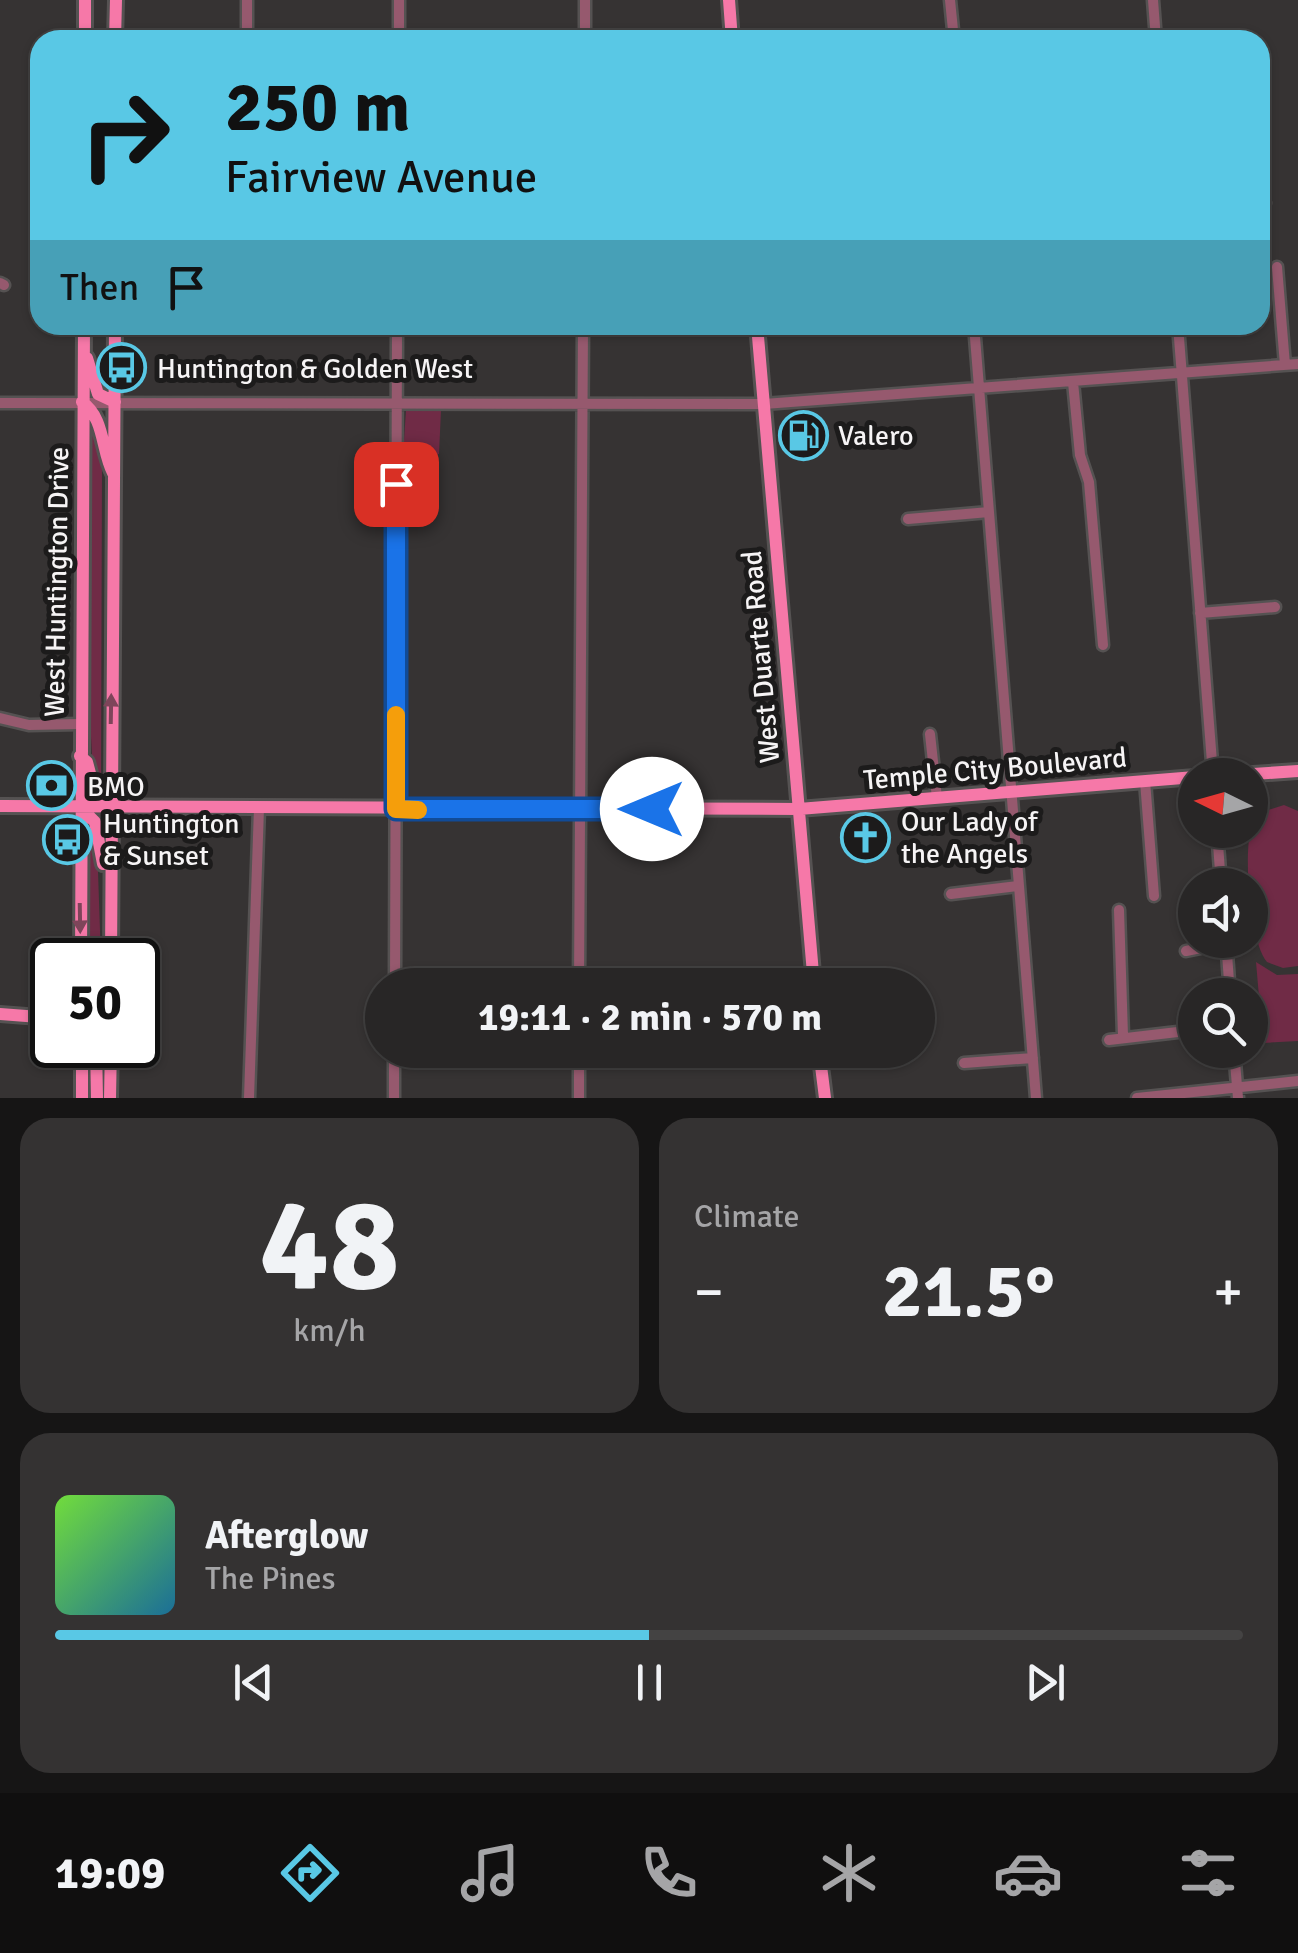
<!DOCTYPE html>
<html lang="en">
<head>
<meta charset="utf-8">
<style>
	body { margin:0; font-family:Signika,sans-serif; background:#343232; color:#f1f3f6; height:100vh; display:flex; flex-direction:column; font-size:38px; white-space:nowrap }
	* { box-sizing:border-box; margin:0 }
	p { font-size:32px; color:#a5a5a7 }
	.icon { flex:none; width:55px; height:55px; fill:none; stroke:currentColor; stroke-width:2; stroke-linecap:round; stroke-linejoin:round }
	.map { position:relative; height:1098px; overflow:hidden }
	.details { display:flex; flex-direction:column; gap:20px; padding:20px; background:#161515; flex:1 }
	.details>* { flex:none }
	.hud { position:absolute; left:30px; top:30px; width:1240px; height:305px; border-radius:30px; box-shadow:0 2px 8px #0004,0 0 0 2px #444343; background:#59c8e5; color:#111; overflow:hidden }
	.needle { width:65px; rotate:275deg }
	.controls { position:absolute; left:1178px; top:758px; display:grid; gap:20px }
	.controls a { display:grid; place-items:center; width:90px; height:90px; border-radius:50%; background:#282626; box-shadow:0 2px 8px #0004,0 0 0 2px #444343; font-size:50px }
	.speed { position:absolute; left:30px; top:938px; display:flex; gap:20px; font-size:50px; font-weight:700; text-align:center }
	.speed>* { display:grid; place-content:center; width:130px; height:130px; border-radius:50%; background:#282626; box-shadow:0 2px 8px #0004,0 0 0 2px #444343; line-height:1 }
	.speed .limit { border:5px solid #111; border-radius:15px; background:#fff; color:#111 }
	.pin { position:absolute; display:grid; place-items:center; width:85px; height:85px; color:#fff; margin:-42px; border-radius:20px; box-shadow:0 5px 15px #0006 }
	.me { position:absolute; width:110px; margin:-55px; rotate:270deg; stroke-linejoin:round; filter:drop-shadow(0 0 8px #0008) }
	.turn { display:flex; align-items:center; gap:35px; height:210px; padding:0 30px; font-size:45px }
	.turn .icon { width:130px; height:130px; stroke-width:2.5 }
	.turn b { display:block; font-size:70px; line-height:85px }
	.then { display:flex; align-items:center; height:95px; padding:0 30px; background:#0003; gap:20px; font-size:38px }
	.big { font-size:75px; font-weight:800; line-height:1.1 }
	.details .widget { flex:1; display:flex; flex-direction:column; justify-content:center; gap:15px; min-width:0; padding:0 35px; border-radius:30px; background:#343232 }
	.details .dial { align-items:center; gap:0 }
	.dial b { font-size:130px; line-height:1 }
	.song { display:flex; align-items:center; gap:30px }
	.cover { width:120px; height:120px; border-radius:15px; background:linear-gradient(135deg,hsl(100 70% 55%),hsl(200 70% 35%)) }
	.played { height:10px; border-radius:5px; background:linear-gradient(90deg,#59c8e5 50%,#444343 50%) }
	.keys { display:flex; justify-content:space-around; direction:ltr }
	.heat { display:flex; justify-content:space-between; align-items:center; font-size:55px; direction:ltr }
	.details .tiles { flex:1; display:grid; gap:20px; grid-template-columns:1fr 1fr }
	.widget:last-child { grid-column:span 2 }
	.trip { position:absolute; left:365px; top:968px; width:570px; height:100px; border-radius:50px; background:#282626; box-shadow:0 2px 8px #0004,0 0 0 2px #444343; font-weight:800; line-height:100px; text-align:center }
	.tab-bar { display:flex; height:160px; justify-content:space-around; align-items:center; background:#100f0f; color:#a5a5a7 }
	.tab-bar .icon { width:70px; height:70px }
	.tab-bar .current { color:#59c8e5 }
	.tab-bar b { font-size:45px; color:#f1f3f6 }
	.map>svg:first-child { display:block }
	.green { fill:#702b46 }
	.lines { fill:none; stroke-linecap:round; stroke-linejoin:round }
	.minor-casing { stroke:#555252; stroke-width:15 }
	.major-casing { stroke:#555252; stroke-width:18 }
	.minor { stroke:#96596e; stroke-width:10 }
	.major { stroke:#f678a8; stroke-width:12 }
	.oneway { fill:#7e455a }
	.route-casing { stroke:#114b97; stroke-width:25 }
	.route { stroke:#1a73e8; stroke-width:18 }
	.slow { stroke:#f59e0b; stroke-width:18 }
	.labels { text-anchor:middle; stroke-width:10; stroke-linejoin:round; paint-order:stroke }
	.poi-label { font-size:28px; fill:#f6f4f5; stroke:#1c1b1b; text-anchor:start }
	.street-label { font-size:28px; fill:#f6f4f5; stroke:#1c1b1b }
</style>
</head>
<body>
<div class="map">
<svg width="1298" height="1098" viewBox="0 0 1298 1098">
	<rect width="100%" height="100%" fill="#363333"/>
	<path class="green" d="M406,410H441L439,454L403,455Z
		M90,416L98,433L102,469L101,791L93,773L88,682Z
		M1284,805L1298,811V966L1283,968L1267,962C1248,940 1241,834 1256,814Z
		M90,828L97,842L101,960H88Z
		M1256,962L1277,975L1298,974V1041L1263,1043Z"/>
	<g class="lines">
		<defs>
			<path id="minor" d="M247,0V40
				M950,0L954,40
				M1153,0L1156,40
				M399,40V0
				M585,40V0
				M1260,204L1265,203
				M1277,267L1285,365
				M0,283L4,285
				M974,325L1036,1098
				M1178,325L1213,775
				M1073,382L1080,455L1089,482L1103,645
				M0,403L764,404L1298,364
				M908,519L989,512
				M1200,613L1275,607
				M0,718L29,725L80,724
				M930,734L937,798
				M1145,781L1154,896
				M1217,830L1221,885
				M951,894L1018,886
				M1119,910L1123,1036
				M1226,940L1230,995
				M1186,951L1226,943
				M395,985L397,325
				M579,985L583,325
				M1109,1040L1195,1030
				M579,1050V1098
				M1234,1050L1238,1098
				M964,1063L1033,1058
				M249,1098L259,808
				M394,1098V1050
				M1137,1098L1298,1081"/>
			<path id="major" d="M729,0L732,40
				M85,40V0
				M115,40L116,0
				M757,325L814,985
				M87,358L98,394L115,402
				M82,402C105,418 101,450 113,473
				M80,756L87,762L96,796L108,805
				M1238,775L1298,771
				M0,806L799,809L1195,777
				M79,806L95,822L103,864
				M81,960L84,325
				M111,960L115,325
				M0,1014L52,1018
				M82,1045V1098
				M96,1045L97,1098
				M819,1050L825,1098
				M110,1098L111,1045"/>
		</defs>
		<use href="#minor" class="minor-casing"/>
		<use href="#major" class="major-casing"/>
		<use href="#minor" class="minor"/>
		<use href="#major" class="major"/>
	</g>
	<defs><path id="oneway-solid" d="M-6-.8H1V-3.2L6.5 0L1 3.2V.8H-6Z" transform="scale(2.5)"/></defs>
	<g class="oneway">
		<use href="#oneway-solid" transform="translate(111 709) rotate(-89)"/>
		<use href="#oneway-solid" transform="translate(80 918) rotate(89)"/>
	</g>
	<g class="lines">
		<defs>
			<path id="route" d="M396,484V809H652"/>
		</defs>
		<use href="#route" class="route-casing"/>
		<use href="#route" class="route"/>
		<path class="slow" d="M396,715V809L418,810"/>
	</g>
	<defs>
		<symbol id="bus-ring" viewBox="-11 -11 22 22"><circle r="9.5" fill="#1c1b1b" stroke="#59c8e5" stroke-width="1.5"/><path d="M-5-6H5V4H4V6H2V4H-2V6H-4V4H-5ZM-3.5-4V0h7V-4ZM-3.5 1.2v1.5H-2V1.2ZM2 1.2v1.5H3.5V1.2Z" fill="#59c8e5"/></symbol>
		<symbol id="fuel-ring" viewBox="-11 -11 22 22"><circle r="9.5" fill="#1c1b1b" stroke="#59c8e5" stroke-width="1.5"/><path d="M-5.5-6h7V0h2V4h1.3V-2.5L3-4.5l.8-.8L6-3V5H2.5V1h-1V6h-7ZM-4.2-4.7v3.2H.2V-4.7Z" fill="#59c8e5"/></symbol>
		<symbol id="bank-ring" viewBox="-11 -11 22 22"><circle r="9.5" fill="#1c1b1b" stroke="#59c8e5" stroke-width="1.5"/><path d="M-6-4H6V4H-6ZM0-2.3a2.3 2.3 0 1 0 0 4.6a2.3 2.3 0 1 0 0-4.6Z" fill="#59c8e5"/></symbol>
		<symbol id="church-ring" viewBox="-11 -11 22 22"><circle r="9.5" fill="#1c1b1b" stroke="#59c8e5" stroke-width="1.5"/><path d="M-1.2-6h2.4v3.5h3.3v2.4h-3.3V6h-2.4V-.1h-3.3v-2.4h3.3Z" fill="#59c8e5"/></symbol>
	</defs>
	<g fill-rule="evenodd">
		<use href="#bus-ring" x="94" y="340" width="55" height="55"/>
		<use href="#fuel-ring" x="776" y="408" width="55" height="55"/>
		<use href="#bank-ring" x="24" y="758" width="55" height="55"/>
		<use href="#church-ring" x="838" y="810" width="55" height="55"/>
		<use href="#bus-ring" x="40" y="812" width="55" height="55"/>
	</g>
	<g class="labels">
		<g class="poi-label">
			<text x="157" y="378">Huntington &amp; Golden West</text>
			<text x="838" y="445">Valero</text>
			<text x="87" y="796">BMO</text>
			<text x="901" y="831">Our Lady of<tspan x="901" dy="32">the Angels</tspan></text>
			<text x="103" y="833">Huntington<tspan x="103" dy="32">&amp; Sunset</tspan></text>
		</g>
		<g class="street-label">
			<text transform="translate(56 582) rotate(-89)" y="10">West Huntington Drive</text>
			<text transform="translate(760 657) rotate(-95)" y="10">West Duarte Road</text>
			<text transform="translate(995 768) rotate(-5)" y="10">Temple City Boulevard</text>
		</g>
	</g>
</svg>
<div class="controls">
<a><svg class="needle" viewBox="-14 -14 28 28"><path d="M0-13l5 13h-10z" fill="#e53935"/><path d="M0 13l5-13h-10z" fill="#a5a5a7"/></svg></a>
<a><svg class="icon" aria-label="sound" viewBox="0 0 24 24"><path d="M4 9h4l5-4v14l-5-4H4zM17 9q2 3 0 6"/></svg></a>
<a><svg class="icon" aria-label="search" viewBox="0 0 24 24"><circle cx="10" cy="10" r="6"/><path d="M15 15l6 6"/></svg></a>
</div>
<div class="speed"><div class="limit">50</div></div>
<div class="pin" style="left:396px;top:484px;background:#d93025"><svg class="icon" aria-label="arrive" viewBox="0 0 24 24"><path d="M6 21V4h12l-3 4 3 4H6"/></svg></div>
<svg class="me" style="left:652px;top:809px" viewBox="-20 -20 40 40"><circle r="19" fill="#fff"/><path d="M0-13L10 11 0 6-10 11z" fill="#1a73e8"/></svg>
<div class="trip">19:11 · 2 min · 570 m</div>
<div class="hud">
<div class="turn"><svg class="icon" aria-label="right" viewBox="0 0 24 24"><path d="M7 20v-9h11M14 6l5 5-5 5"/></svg><div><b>250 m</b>Fairview Avenue</div></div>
<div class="then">Then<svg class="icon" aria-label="arrive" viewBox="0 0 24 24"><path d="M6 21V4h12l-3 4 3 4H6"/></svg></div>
</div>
</div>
<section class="details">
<div class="tiles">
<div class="widget dial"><b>48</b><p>km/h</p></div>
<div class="widget"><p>Climate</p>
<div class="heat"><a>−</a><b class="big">21.5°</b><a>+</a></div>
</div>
<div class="widget">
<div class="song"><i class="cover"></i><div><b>Afterglow</b><p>The Pines</p></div></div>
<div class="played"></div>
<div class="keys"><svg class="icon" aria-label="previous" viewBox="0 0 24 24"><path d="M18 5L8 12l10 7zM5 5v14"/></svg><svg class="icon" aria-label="pause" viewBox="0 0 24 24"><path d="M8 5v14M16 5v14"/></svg><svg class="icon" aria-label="next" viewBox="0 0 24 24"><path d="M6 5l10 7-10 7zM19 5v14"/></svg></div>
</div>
</div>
</section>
<nav class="tab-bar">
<b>19:09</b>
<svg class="icon current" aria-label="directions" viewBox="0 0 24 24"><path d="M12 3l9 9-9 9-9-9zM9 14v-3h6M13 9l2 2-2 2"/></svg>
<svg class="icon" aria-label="music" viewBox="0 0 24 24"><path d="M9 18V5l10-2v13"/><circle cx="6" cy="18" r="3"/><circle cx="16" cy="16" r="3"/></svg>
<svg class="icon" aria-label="phone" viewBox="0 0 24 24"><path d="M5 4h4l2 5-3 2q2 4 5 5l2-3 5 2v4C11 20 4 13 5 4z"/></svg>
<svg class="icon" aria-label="climate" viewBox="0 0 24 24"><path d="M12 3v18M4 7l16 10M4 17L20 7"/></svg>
<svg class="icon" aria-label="car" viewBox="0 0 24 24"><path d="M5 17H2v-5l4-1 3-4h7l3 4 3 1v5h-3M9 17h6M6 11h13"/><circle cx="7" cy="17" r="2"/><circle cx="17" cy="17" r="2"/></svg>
<svg class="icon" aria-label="filters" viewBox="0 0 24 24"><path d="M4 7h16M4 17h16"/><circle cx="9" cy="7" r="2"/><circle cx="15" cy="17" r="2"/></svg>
</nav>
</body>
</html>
